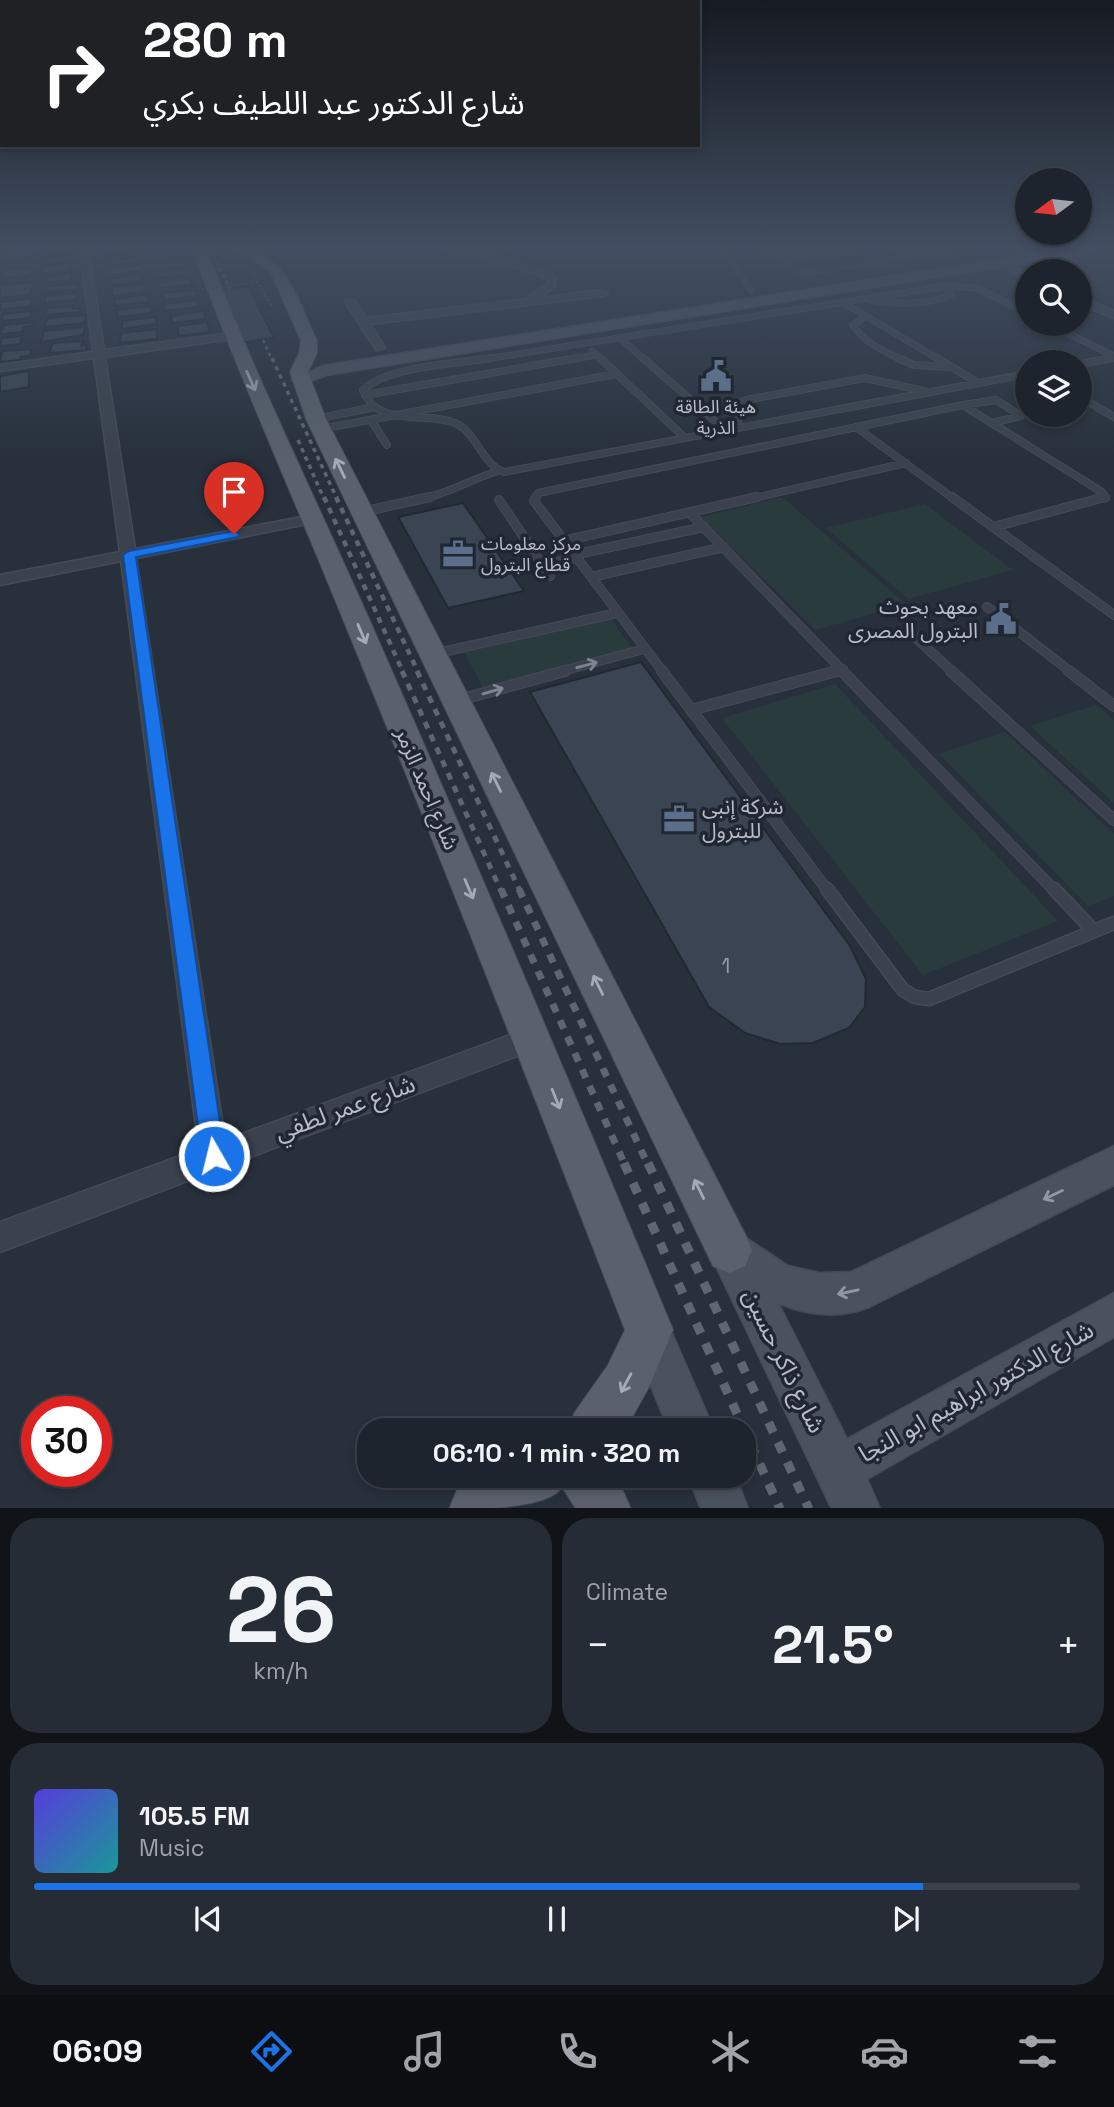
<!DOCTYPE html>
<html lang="en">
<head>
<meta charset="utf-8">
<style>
	body { margin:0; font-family:"Space Grotesk","Noto Sans Arabic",sans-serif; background:#262c35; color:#f1f3f6; height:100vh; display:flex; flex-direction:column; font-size:26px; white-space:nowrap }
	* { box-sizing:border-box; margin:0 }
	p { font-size:23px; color:#a1a4aa }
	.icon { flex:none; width:38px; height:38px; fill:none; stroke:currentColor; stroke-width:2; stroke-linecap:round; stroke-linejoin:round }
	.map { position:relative; height:1508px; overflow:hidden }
	.drawer { display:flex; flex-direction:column; gap:10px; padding:10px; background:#101419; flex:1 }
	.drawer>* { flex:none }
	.top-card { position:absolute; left:0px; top:0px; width:700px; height:147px; box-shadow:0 4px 10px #0003,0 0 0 2px #3c4149; background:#202124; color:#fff; overflow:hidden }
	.needle { width:46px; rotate:255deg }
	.buttons { position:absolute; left:1015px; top:168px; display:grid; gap:14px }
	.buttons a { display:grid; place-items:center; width:77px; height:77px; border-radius:50%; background:#1e242d; box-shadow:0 4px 10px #0003,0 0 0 2px #3c4149; font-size:35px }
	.speed { position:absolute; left:21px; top:1396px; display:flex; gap:14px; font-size:35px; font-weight:700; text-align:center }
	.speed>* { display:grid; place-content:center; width:91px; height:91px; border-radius:50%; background:#1e242d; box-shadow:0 4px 10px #0003,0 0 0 2px #3c4149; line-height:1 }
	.speed .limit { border:10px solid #d22; background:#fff; color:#111 }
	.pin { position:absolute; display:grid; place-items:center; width:60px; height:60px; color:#fff; margin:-72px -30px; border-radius:50% 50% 50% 0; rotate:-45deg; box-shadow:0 0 7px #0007 }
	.pin .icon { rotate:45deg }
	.me { position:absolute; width:77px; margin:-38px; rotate:352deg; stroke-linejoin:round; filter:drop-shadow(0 0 5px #0008) }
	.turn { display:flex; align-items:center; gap:24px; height:147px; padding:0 28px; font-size:32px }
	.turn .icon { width:91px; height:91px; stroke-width:2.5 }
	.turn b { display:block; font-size:49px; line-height:60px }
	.big { font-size:52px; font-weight:600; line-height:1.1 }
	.drawer .tile { flex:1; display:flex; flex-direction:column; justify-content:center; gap:10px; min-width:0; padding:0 24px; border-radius:28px; background:#262c35 }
	.drawer .dial { align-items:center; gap:0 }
	.dial b { font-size:91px; line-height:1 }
	.song { display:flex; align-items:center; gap:21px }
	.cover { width:84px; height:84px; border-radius:10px; background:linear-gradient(135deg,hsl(250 70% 55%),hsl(180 70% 35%)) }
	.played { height:7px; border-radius:4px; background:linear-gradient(90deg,#1a73e8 85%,#3c4149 85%) }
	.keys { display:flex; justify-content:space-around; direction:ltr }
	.heat { display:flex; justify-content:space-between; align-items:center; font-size:38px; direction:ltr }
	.drawer .tiles { flex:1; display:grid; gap:10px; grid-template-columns:1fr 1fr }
	.tile:last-child { grid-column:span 2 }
	.trip { position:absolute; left:357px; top:1418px; width:399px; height:70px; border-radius:28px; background:#1e242d; box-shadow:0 4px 10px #0003,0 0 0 2px #3c4149; font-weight:600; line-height:70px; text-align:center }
	.tab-bar { display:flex; height:112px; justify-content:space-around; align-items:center; background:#0c0e12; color:#a1a4aa }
	.tab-bar .icon { width:49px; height:49px }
	.tab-bar .current { color:#1a73e8 }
	.tab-bar b { font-size:32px; color:#f1f3f6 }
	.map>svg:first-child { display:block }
	.green { fill:#2a3b3e }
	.building { fill:#3a4452; stroke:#222934; stroke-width:2 }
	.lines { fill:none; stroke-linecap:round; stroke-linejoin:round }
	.lane-far4-casing { stroke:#454b56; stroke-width:7 }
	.lane-far3-casing { stroke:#454b56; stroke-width:8 }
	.lane-far2-casing { stroke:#454b56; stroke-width:10 }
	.lane-far1-casing { stroke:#454b56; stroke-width:12 }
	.lane-casing { stroke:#454b56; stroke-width:15 }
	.street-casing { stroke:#454b56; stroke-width:3 }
	.secondary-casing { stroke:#454b56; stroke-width:3 }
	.primary-casing { stroke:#454b56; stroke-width:2 }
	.path { stroke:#435456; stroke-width:2; stroke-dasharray:2.5 2.5; stroke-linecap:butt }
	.lane-far4 { stroke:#3b424d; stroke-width:5 }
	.lane-far3 { stroke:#3b424d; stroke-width:6 }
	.lane-far2 { stroke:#3b424d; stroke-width:8 }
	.lane-far1 { stroke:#3b424d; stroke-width:10 }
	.lane { stroke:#3b424d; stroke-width:12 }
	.street { fill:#3b424d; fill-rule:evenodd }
	.secondary { fill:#4a525f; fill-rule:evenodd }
	.primary { fill:#5a616d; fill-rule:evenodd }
	.rail-far5 { stroke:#5e6673; stroke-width:2.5; stroke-dasharray:3.5 3.5; stroke-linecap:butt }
	.rail-far4 { stroke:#5e6673; stroke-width:3.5; stroke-dasharray:4.5 4.5; stroke-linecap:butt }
	.rail-far3 { stroke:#5e6673; stroke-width:4.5; stroke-dasharray:6 6; stroke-linecap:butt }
	.rail-far2 { stroke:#5e6673; stroke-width:5; stroke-dasharray:7 7; stroke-linecap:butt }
	.rail-far1 { stroke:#5e6673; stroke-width:7; stroke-dasharray:9 9; stroke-linecap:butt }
	.rail { stroke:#5e6673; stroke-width:9; stroke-dasharray:11 11; stroke-linecap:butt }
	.path-bridge { stroke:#435456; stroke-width:2; stroke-dasharray:2.5 2.5; stroke-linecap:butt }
	.oneway { stroke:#a5abb6 }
	.oneway2 { stroke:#808691 }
	.oneway3 { stroke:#9298a3 }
	.route { fill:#1a73e8; stroke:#114b97; stroke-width:2 }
	.labels { text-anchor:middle; stroke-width:7; stroke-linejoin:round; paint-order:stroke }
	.far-poi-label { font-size:18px; fill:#b8bdc8; stroke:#202732 }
	.poi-label { font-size:21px; fill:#b8bdc8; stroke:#202732; text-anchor:end }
	.street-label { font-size:21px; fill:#b8bdc8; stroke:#202732 }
	.near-number-label { font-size:21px; fill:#969da9 }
	.near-street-label { font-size:24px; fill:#b8bdc8; stroke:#202732 }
</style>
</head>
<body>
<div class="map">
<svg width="1114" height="1509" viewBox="0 0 1114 1509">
	<rect width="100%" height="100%" fill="#28303c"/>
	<path class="green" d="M782,497L906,604L816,630L701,517Z
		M925,504L1013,570L908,599L826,528Z
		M611,619L632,648L483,688L464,652Z
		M835,684L1058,921L923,975L722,718Z
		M1096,705L1114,720V803L1030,726Z
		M1005,732L1114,834V896L1088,906L939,754Z"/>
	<path class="building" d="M135,249L136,252L106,256V250Z
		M36,250L33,256L1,260L4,253Z
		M70,255L69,262L43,264L44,258Z
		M139,257V263L109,266V260Z
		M189,260L190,266L160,269L159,263Z
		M70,263L69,271L41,274L42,266Z
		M140,265L141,271L109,275V268Z
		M33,268L30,276L1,278L4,270Z
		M188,269L189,275L158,278L157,272Z
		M72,273L71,280L45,282L46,278Z
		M141,274V282L111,285V279Z
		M191,278L192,285L160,288L159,282Z
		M35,282L29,295L0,298V285Z
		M78,283V289L46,293V287Z
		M144,284V292L112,296V287Z
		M248,286L274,338L240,343L218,290Z
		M195,290L197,296L164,300L163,293Z
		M77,293L76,300L44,303L46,296Z
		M147,295L148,302L115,306L114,299Z
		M31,298V306L0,310V302Z
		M197,300L198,307L165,311L164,304Z
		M74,306L73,309L80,308V312L45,315L47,308Z
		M151,306L152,313L118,317L117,310Z
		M32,311L30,318L2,321L3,314Z
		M204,311L206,319L172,323L171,316Z
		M86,315L84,323L45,327L48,318Z
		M156,317L157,324L122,329V321Z
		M35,322L33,326L24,327L22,332L0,334L4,325Z
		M207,322L210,332L179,336L177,326Z
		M85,327L83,335L41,342L44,331Z
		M157,329V339L120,343L121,333Z
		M22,336L20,344L0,346L2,338Z
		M83,341L81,346L87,345L86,350L49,353L53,343Z
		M32,349L30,356L21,357L20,360L0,362L2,351Z
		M29,371V387L0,392V376Z
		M463,503L524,591L448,608L398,517Z
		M641,662L850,946L866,979L865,1007L849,1028L813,1043L780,1044L745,1033L709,1007L530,692Z"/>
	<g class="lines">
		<defs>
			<path id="lane-far4" d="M722,249L751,290
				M762,249L798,270L809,272L961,249
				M776,249L793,258
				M893,249L920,250
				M239,252L250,249
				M781,260L863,249
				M870,300C897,304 925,306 951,295L945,286
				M844,303L940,360
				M866,316L853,325C863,342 885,352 902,360
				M1049,324L1114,356
				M621,339L645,360
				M592,351L602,360
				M480,360L945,286L977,288L1027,313
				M567,360L596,355
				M1102,360L1114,358"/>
			<path id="lane-far3" d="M491,358C456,364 387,366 363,390C380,430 422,410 455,423C478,433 480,463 504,472L1027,374
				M600,358L684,437
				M643,358L724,429
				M898,358L914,365L948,367
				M937,358L978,383
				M1080,364L1112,358
				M365,395L577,358
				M1080,397L1114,417
				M963,405L1102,492L1106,498L1104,499
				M316,419L374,407
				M371,420L387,445
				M738,427V404L746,400L865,378L924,391
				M856,427L954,499
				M321,429L616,374
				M422,499C449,493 472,479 498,471
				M535,499L538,493L963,405L996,400L1021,416L992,423
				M750,499L906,463"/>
			<path id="lane-far2" d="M536,497L534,501L663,672
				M952,497L1114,615
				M499,500L550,576
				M362,512L430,497
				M690,513L844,672
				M993,527L1105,497
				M563,541L757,497
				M573,555L704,527
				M543,565L576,558
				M591,577L724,547
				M987,607L1071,672
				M907,630L953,672
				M433,654L617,613
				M559,672L644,649
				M830,672L843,669"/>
			<path id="lane-far1" d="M662,671L828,891
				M842,671L1055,891
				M951,671L1114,820
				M1069,671L1114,706
				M459,700L565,671
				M691,710L837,671"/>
			<path id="lane" d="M827,889L903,990L915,997L929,999L1114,923
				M1054,889L1094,931"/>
			<path id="street" d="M80,249H88L104,350L231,333L236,336L231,339L105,357L135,549L312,515L319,519L312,523L136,558L225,1140L532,1027L541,1031L545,1039L541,1047L0,1252V1222L199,1149L121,561L0,585V575L120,552L94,358L0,371V365L93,352Z
				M442,249C474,249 527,263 556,277L554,288L538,298L603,290L608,293L603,296L370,324L385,348L376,350L345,302L346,300H354L366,318L528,299L529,295L547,285L548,280L536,274Z
				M996,261H1002L1027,273V279L996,265Z
				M1080,297L1114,311V318L1080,304Z"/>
			<path id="secondary" d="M1065,249H1093L1087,253L326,375L300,385L292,380L322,366Z
				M1114,1146V1185L869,1307C839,1319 807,1315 778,1303L847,1439L1114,1293V1337L867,1479L880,1509H832L715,1264L709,1250L715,1236L729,1230L743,1236L788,1266L819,1273L851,1272Z
				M649,1309L664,1315L714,1430H669L628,1330L634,1315Z
				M688,1475H735L748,1509H701Z"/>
			<path id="primary" d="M192,249H206C254,372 312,491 366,612C471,850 573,1089 673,1330L649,1387L625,1430H567L575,1412L608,1365L625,1330C532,1090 438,850 340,612C291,491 237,372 192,249Z
				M229,249C287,248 296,297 317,341V353L308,372L326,419L745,1234L752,1250L745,1266L729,1273L713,1266L306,419L290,372L299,353L301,341L271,273L263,266Z
				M485,1475H616L631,1509H576L562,1487C549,1509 478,1509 449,1509L457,1490Z"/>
		</defs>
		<use href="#lane-far4" class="lane-far4-casing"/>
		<use href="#lane-far3" class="lane-far3-casing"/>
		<use href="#lane-far2" class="lane-far2-casing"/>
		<use href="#lane-far1" class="lane-far1-casing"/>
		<use href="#lane" class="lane-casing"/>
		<use href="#street" class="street-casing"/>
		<use href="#secondary" class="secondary-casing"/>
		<use href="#primary" class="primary-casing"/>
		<path class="path" d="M254,272L258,282
			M265,295L271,305H274"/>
		<use href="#lane-far4" class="lane-far4"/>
		<use href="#lane-far3" class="lane-far3"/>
		<use href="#lane-far2" class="lane-far2"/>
		<use href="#lane-far1" class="lane-far1"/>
		<use href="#lane" class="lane"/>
		<use href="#street" class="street"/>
		<use href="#secondary" class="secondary"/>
		<use href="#primary" class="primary"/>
		<path class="rail-far5" d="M211,249L230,289
			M263,340L272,360"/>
		<path class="rail-far4" d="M272,358L337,499
			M298,440L324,499"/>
		<path class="rail-far3" d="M324,497L403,672
			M336,497L418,672"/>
		<path class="rail-far2" d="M402,671L501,891
			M417,671L520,891"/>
		<path class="rail-far1" d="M501,889L625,1165
			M519,889L648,1165"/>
		<path class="rail" d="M624,1163L780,1509
			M648,1163L809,1509"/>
		<path class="path-bridge" d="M198,279L202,289L258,282L265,295"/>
	</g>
	<defs><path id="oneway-shaft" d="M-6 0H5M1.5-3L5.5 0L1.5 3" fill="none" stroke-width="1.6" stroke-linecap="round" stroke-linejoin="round" transform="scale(1.75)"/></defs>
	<g class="oneway">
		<use href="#oneway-shaft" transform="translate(251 381) rotate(66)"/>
		<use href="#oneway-shaft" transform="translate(340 468) rotate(-116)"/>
		<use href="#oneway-shaft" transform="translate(362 634) rotate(67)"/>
		<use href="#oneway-shaft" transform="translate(496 782) rotate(-116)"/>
		<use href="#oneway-shaft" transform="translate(469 889) rotate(67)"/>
		<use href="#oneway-shaft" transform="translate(598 985) rotate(-116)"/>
		<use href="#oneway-shaft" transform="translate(556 1099) rotate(68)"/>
		<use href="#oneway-shaft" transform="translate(699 1189) rotate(-116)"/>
		<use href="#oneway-shaft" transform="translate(626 1383) rotate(118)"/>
	</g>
	<g class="oneway2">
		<use href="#oneway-shaft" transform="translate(587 665) rotate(-15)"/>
		<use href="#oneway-shaft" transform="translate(493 691) rotate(-16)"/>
	</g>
	<g class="oneway3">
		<use href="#oneway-shaft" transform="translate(1053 1195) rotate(154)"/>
		<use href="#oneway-shaft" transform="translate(848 1292) rotate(168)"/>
	</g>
	<linearGradient id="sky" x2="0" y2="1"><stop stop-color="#161a21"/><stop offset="0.54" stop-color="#424e61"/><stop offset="1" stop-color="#424e61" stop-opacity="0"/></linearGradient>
	<rect width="1114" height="460" fill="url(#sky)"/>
	<path class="route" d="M234,531L240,534L238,537L136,557L225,1156L222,1164L214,1167L206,1164L202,1156L123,555L129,551Z"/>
	<defs>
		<symbol id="civic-bare" viewBox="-9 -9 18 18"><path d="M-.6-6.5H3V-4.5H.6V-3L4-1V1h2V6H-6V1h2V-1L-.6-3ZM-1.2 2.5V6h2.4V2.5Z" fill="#5c6f8a" stroke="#202732" stroke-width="2.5" paint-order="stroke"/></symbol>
		<symbol id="office-bare" viewBox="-9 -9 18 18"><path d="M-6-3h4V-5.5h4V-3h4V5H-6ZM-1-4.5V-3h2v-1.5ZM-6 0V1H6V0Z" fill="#5c6f8a" stroke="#202732" stroke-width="2.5" paint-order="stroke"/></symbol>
	</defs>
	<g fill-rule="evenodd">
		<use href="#civic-bare" x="694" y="354" width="44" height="44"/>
		<use href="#office-bare" x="436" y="532" width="44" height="44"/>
		<use href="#civic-bare" x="979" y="597" width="44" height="44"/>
		<use href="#office-bare" x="657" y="797" width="44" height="44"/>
	</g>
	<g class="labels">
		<g class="far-poi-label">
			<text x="716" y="413">هيئة الطاقة<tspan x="716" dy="21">الذرية</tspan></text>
			<text x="481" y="550" text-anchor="start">مركز معلومات<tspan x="481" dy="21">قطاع البترول</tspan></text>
		</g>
		<g class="poi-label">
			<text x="978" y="614">معهد بحوث<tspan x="978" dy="24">البترول المصرى</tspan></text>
			<text x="702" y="814" text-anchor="start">شركة إنبى<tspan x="702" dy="24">للبترول</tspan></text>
		</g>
		<g class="street-label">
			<text transform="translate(427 789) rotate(67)" y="7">شارع احمد الزمر</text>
		</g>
		<g class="near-number-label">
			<text x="726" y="973">1</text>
		</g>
		<g class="near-street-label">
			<text transform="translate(345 1108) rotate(-20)" y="8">شارع عمر لطفي</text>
			<text transform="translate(784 1361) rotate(64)" y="8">شارع ذاكر حسين</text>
			<text transform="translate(976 1392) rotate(-29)" y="8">شارع الدكتور ابراهيم ابو النجا</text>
		</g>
	</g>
</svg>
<div class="buttons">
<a><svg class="needle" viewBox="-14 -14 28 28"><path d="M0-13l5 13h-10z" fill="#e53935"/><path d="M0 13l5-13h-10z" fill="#a1a4aa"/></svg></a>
<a><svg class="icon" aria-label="search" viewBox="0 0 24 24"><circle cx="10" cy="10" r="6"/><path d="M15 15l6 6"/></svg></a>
<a><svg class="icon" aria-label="layers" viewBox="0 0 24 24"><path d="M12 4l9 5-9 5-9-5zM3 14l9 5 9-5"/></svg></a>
</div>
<div class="speed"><div class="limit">30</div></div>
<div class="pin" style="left:234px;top:534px;background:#d93025"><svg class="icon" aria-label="arrive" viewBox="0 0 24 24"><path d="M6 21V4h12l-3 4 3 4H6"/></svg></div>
<svg class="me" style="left:214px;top:1156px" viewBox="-20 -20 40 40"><circle r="17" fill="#1a73e8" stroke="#fff" stroke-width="3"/><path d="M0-11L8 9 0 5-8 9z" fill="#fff"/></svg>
<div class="trip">06:10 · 1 min · 320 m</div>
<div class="top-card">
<div class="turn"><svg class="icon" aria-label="right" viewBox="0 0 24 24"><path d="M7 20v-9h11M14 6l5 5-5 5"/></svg><div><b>280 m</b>شارع الدكتور عبد اللطيف بكري</div></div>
</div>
</div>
<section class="drawer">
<div class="tiles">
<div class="tile dial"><b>26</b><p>km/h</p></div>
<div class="tile"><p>Climate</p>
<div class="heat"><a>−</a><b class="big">21.5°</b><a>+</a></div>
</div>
<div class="tile">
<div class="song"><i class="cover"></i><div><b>105.5 FM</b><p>Music</p></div></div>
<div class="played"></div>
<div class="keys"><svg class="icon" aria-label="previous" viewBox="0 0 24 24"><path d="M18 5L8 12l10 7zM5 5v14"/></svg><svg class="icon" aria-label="pause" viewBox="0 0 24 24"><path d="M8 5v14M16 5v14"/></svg><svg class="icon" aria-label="next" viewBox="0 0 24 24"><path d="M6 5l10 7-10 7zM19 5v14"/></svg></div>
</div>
</div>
</section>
<nav class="tab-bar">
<b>06:09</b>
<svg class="icon current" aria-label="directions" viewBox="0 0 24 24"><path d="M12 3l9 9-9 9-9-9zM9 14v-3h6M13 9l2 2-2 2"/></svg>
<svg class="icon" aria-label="music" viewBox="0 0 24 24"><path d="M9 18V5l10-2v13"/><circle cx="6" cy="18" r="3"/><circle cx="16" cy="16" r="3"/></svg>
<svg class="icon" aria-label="phone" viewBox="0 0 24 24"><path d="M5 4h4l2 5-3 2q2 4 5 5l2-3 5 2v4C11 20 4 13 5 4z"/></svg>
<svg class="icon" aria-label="climate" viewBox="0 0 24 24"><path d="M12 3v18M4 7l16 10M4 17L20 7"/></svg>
<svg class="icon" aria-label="car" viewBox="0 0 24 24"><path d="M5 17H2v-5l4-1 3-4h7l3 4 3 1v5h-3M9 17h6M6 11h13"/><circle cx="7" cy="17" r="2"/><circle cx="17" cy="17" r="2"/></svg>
<svg class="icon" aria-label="filters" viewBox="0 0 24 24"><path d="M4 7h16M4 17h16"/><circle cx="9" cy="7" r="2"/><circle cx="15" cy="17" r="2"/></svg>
</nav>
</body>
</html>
